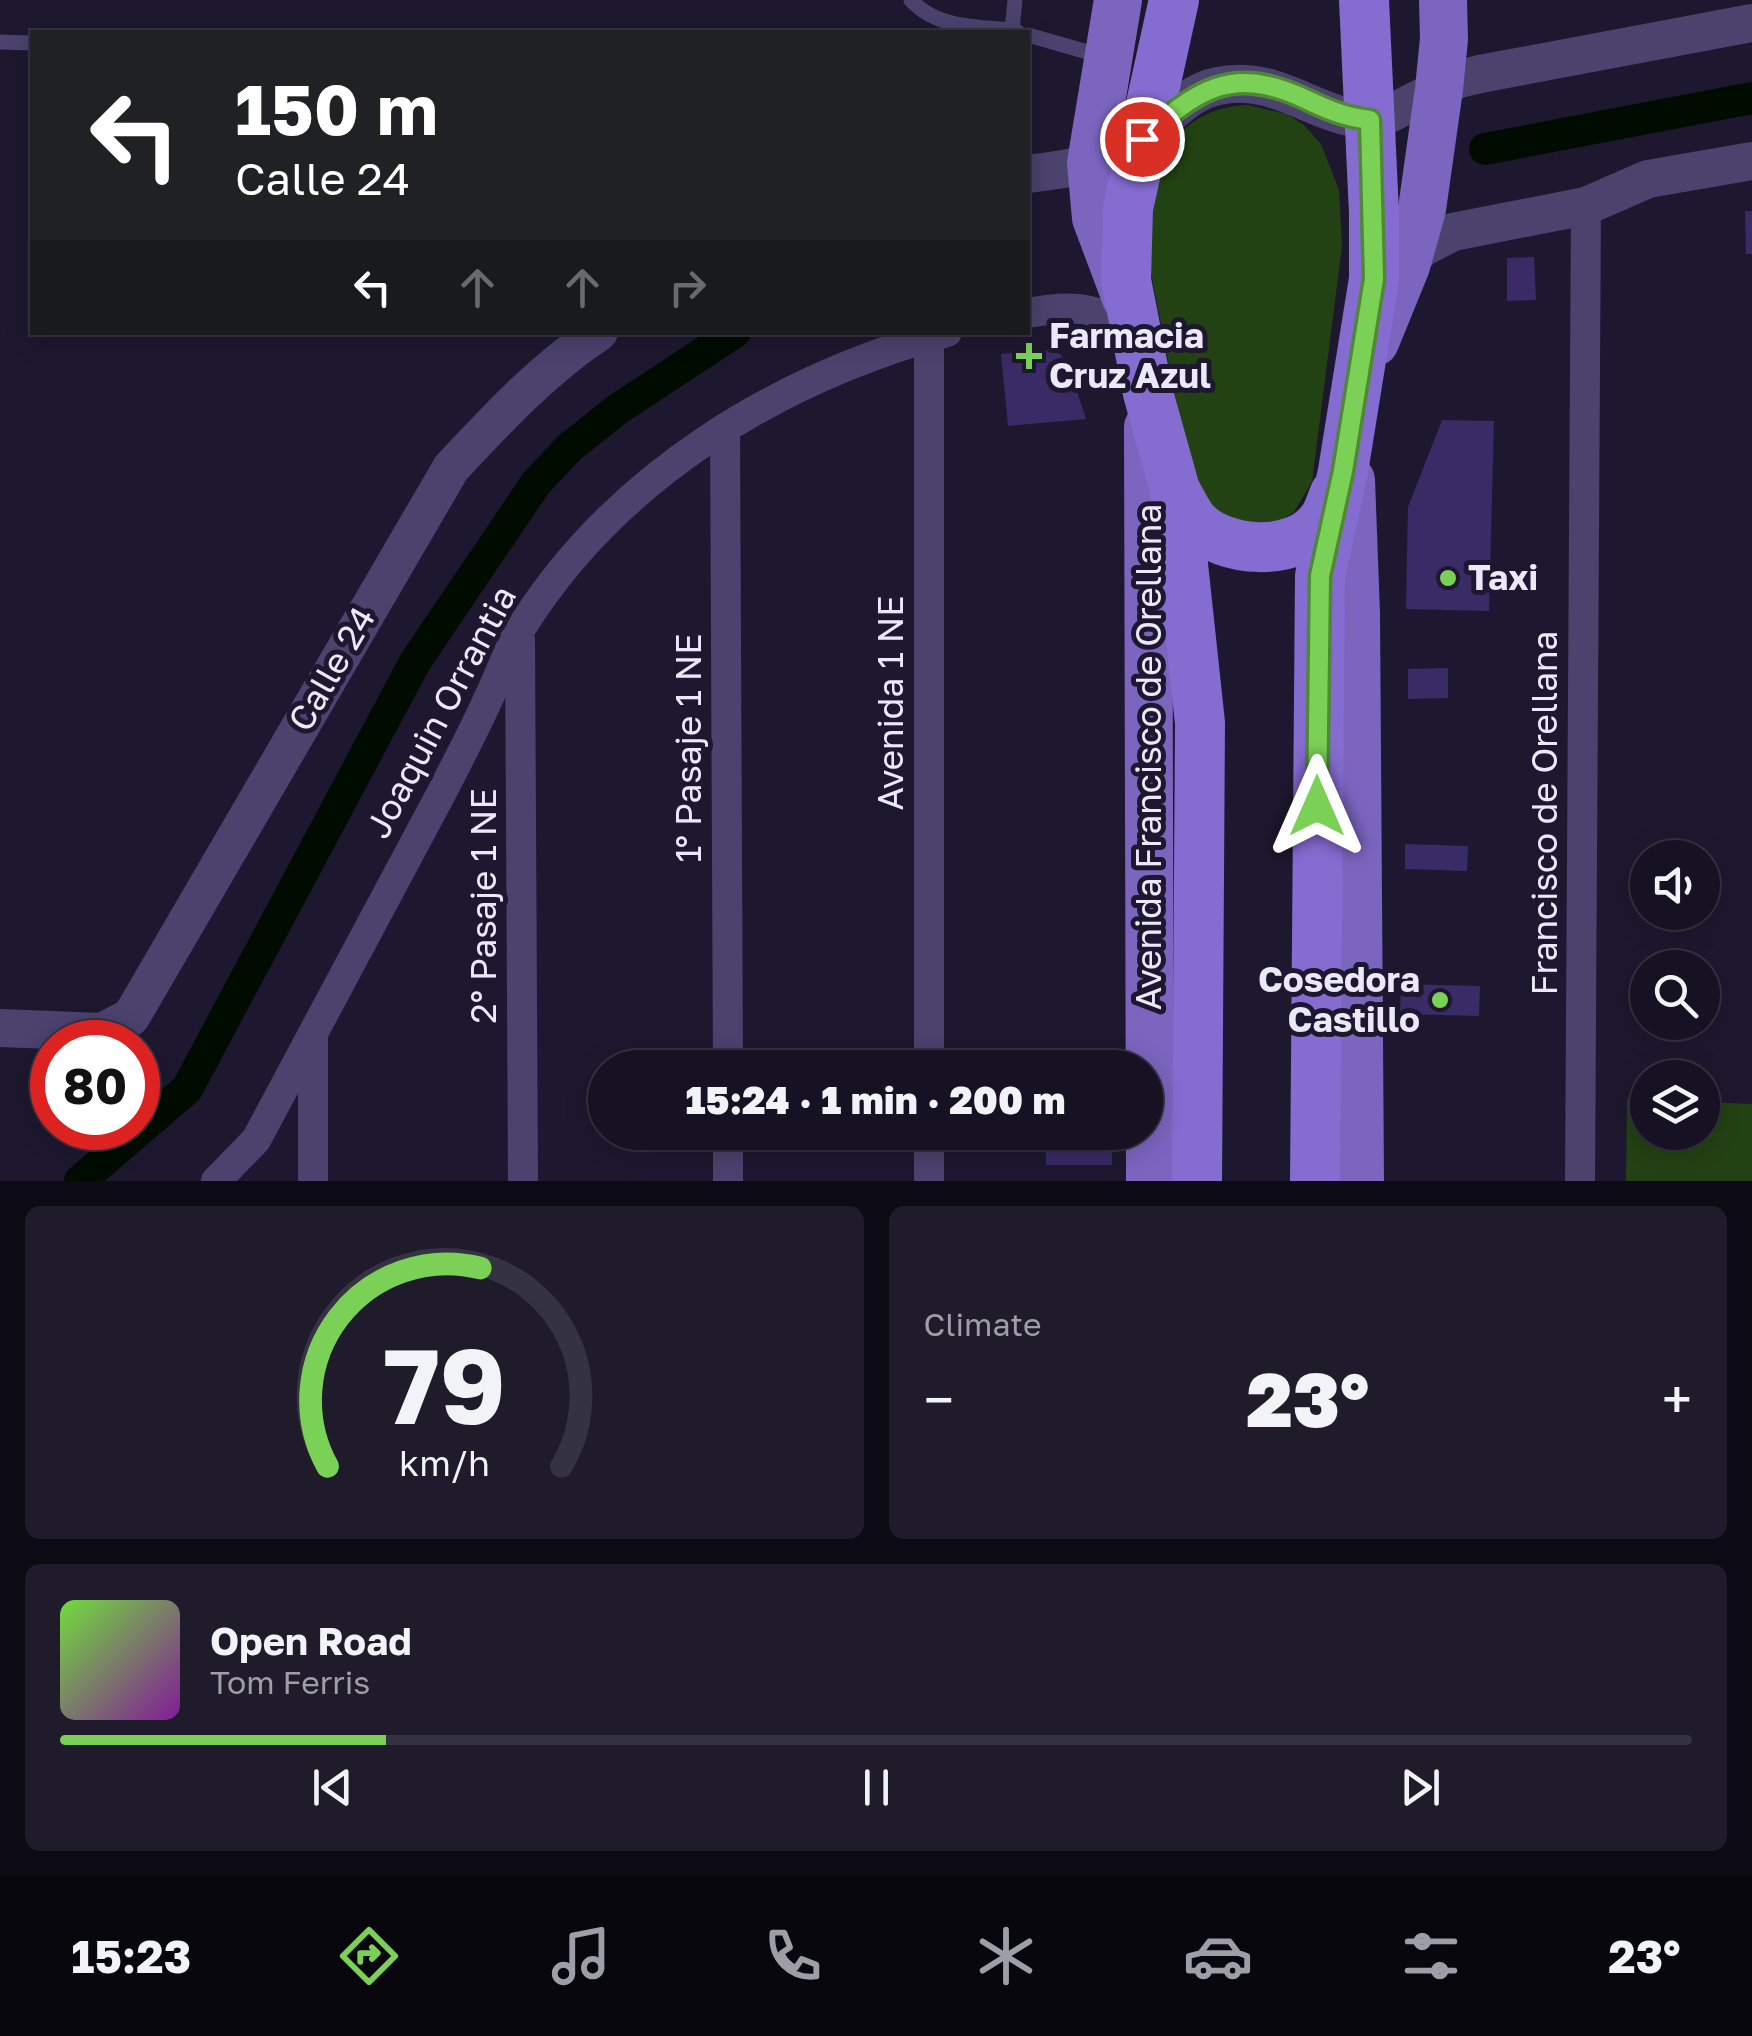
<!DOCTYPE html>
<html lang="en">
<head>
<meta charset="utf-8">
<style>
	body { margin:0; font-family:"Golos Text",sans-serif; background:#1f1b2b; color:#f1f3f6; height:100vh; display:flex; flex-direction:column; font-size:38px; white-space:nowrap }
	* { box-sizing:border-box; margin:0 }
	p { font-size:32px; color:#9e9ea6 }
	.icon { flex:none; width:55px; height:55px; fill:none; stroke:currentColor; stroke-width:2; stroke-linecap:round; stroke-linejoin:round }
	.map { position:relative; height:1181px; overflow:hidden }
	.panel { display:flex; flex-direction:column; gap:25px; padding:25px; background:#0c0a13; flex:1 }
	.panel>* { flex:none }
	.top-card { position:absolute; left:30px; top:30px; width:1000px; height:305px; border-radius:0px; box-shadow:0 5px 25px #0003,0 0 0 2px #353241; background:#202124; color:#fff; overflow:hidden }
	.tools { position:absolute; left:1630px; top:840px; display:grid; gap:20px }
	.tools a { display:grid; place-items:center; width:90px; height:90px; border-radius:50%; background:#161223; box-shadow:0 5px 25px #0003,0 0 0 2px #353241; font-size:50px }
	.speed { position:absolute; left:30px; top:1020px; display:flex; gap:20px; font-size:50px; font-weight:700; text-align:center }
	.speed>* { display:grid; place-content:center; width:130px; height:130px; border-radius:50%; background:#161223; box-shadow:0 5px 25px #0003,0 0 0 2px #353241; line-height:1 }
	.speed .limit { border:15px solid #d22; background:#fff; color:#111 }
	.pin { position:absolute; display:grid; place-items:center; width:85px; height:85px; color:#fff; margin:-42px; border:5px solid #fff; border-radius:50%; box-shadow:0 2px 10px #0007 }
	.me { position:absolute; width:110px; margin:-55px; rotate:0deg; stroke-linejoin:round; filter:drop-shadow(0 0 8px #0008) }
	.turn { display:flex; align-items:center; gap:35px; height:210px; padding:0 40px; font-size:45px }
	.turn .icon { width:130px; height:130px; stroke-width:2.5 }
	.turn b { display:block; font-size:70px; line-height:85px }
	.lanes { display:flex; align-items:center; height:95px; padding:0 40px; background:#0003; justify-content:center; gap:50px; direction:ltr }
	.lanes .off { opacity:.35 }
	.big { font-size:75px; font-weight:800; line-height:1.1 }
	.panel .widget { flex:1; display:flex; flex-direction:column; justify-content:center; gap:15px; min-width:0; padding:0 35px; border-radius:15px; background:#1f1b2b }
	.panel .dial { align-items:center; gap:0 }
	.dial svg { height:260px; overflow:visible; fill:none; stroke:#353241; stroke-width:7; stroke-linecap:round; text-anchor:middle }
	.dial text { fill:#f1f3f6; stroke:none }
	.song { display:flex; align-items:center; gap:30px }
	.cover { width:120px; height:120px; border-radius:15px; background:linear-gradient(135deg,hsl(100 70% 55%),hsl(290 70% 35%)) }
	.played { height:10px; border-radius:5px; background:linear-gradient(90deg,#7bd155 20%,#353241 20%) }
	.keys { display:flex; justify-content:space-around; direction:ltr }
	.heat { display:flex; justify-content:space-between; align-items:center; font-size:55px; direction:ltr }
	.panel .tiles { flex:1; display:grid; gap:25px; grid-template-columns:1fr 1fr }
	.widget:last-child { grid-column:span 2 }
	.trip { position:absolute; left:588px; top:1050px; width:575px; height:100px; border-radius:50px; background:#161223; box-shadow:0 5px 25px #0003,0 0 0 2px #353241; font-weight:800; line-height:100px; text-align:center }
	.tab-bar { display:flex; height:160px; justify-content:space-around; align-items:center; background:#09070e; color:#9e9ea6 }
	.tab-bar .icon { width:70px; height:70px }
	.tab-bar .on { color:#7bd155 }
	.tab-bar b { font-size:45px; color:#f1f3f6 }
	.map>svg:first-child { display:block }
	.green { fill:#234214 }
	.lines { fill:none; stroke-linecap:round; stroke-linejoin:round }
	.canal { stroke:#000c00; stroke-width:32 }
	.building { fill:#3a2a65 }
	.service { stroke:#4b426e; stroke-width:15 }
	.minor { stroke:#4b426e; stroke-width:30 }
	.tertiary { stroke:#4b426e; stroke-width:38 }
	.primary { stroke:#7b65bf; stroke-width:48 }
	.trunk { stroke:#846cd0; stroke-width:50 }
	.route-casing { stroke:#508837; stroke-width:25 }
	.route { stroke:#7bd155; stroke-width:18 }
	.poi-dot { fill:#7bd155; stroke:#1d182f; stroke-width:4 }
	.labels { text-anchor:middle; stroke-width:10; stroke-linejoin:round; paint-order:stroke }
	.poi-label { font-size:35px; font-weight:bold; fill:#ebe9f9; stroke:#1d182f; text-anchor:start }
	.street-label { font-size:35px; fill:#ebe9f9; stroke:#1d182f }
</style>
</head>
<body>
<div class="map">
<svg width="1752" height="1181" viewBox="0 0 1752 1181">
	<rect width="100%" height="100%" fill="#1d182f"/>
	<path class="green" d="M1247,105L1287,114L1304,125L1321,144L1339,190L1342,246L1312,482L1294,512L1280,521L1243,524L1209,509L1192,481L1150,268C1145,193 1157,110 1247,105Z
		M1627,1099L1647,1100L1648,1132H1702L1703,1102L1752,1104V1181H1626Z"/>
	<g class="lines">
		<path class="canal" d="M1485,149L1752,98
			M80,1181L187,1089L415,662L536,483L570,447L618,409L735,332"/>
	</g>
	<path class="building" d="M1745,211H1752V254H1746Z
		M1534,257L1536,300L1507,301V258Z
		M1048,350L1060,354L1068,364L1086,419L1008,426L1001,354Z
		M1442,420L1494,421L1489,611L1406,609L1408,507Z
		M1448,668V698L1408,699V669Z
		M1405,844L1468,846L1467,871L1405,869Z
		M1401,984L1480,986L1479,1016L1400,1014Z
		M1046,1132H1112V1165H1046Z"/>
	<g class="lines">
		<path class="service" d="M911,0C936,28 976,27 1012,30
			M1015,0L1012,30L1018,32
			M1028,35L1105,57
			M0,42L32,43"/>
		<path class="minor" d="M1028,313C1068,305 1110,303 1132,344
			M929,338V1068
			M725,428L728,1068
			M520,639L523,1181
			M728,1132V1181
			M929,1132V1181
			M216,1181L256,1140C318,1024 380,908 442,792C458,760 475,729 489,697C500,675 508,649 521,628C616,476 777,379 947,332
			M313,1181V1035
			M1580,1181L1586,206"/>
		<path class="tertiary" d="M1028,174C1063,169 1100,166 1131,146C1161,128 1182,93 1218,86C1283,72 1323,127 1381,118L1459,79L1480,74L1752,23
			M1406,266L1422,248L1453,232L1586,206L1648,179L1752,161
			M0,1028L102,1032L131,1017L451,468C497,419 542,370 599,332"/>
		<path class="primary" d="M1118,0L1091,163L1096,218L1126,298
			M1375,342L1406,266L1422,209L1439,89L1444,39L1443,0
			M1148,427L1150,1181
			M1351,480L1356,613L1360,1181"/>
		<path class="trunk" d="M1174,0L1128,208L1126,280L1148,393L1175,490L1200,723L1197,1181
			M1175,490C1181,500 1187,514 1195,523C1224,553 1295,558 1322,521C1328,514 1331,502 1335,493
			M1315,1181L1320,576L1343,471L1374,279V213L1364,0"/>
	</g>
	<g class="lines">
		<defs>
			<path id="route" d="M1142,139C1195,92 1229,64 1303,98C1326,109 1344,117 1370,120L1374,279L1343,471L1320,576L1317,806"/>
		</defs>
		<use href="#route" class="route-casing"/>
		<use href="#route" class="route"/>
	</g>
	<g class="poi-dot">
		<path d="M1024 341h10v10h10v10h-10v10h-10v-10h-10v-10h10z"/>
		<circle cx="1448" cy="578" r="10"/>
		<circle cx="1440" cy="1000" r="10"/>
	</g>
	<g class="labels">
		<g class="poi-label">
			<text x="1049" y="348">Farmacia<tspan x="1049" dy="40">Cruz Azul</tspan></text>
			<text x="1468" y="590">Taxi</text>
			<text x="1420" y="992" text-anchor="end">Cosedora<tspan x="1420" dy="40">Castillo</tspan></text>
		</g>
		<g class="street-label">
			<text transform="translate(332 669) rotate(-60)" y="12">Calle 24</text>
			<text transform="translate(891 703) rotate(-90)" y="12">Avenida 1 NE</text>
			<text transform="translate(441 712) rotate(-62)" y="12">Joaquin Orrantia</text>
			<text transform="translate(689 748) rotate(-90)" y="12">1° Pasaje 1 NE</text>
			<text transform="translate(1149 757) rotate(-90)" y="12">Avenida Francisco de Orellana</text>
			<text transform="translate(1545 813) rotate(-90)" y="12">Francisco de Orellana</text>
			<text transform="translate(484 906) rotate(-90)" y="12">2° Pasaje 1 NE</text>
		</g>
	</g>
</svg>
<div class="tools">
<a><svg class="icon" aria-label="sound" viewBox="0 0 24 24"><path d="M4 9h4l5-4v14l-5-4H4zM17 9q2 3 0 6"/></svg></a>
<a><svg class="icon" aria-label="search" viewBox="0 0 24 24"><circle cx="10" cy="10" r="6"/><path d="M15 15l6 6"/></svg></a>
<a><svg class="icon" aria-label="layers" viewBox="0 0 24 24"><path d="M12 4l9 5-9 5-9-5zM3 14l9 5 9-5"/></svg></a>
</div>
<div class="speed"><div class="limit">80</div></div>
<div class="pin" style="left:1142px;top:139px;background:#d93025"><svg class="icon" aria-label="arrive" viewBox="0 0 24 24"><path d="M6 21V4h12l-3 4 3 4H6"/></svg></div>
<svg class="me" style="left:1317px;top:806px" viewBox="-20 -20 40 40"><path d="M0-17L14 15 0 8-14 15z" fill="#7bd155" stroke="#fff" stroke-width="4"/></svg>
<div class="trip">15:24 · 1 min · 200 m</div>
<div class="top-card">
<div class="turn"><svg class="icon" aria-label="left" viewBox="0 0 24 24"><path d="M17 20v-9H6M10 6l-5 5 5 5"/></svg><div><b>150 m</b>Calle 24</div></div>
<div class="lanes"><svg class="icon" aria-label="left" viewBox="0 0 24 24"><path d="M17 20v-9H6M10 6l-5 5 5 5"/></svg><svg class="icon off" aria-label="ahead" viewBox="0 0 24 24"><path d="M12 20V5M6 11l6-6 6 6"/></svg><svg class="icon off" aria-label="ahead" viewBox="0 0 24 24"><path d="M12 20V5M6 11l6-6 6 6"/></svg><svg class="icon off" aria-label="right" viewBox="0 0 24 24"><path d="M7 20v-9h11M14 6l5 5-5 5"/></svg></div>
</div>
</div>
<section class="panel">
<div class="tiles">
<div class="widget dial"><svg viewBox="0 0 100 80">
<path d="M14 69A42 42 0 1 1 86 69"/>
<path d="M14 69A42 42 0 0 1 61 8" stroke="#7bd155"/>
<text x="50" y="56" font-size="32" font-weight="700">79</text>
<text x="50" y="72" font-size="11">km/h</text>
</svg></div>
<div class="widget"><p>Climate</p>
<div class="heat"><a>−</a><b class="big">23°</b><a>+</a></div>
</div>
<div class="widget">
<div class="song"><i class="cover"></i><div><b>Open Road</b><p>Tom Ferris</p></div></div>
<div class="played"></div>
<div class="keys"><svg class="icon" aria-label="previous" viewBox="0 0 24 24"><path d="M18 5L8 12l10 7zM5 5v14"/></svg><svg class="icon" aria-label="pause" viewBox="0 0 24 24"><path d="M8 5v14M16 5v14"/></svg><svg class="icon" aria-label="next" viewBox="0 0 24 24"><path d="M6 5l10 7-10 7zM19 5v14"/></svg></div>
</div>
</div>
</section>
<nav class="tab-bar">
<b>15:23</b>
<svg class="icon on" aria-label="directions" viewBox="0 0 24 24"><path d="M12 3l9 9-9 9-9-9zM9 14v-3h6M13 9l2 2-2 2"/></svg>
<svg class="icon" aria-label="music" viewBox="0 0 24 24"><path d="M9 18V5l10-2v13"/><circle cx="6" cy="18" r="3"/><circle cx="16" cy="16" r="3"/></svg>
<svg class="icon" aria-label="phone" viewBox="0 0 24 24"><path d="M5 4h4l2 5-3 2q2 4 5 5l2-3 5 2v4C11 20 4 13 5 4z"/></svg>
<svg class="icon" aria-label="climate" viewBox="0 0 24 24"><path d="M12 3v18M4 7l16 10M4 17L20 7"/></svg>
<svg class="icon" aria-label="car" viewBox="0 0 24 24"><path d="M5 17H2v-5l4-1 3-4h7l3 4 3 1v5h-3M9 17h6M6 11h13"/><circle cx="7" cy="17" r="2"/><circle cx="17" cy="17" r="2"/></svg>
<svg class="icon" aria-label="filters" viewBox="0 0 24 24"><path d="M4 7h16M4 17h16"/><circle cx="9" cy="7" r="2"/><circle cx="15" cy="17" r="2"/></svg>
<b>23°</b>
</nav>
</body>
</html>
